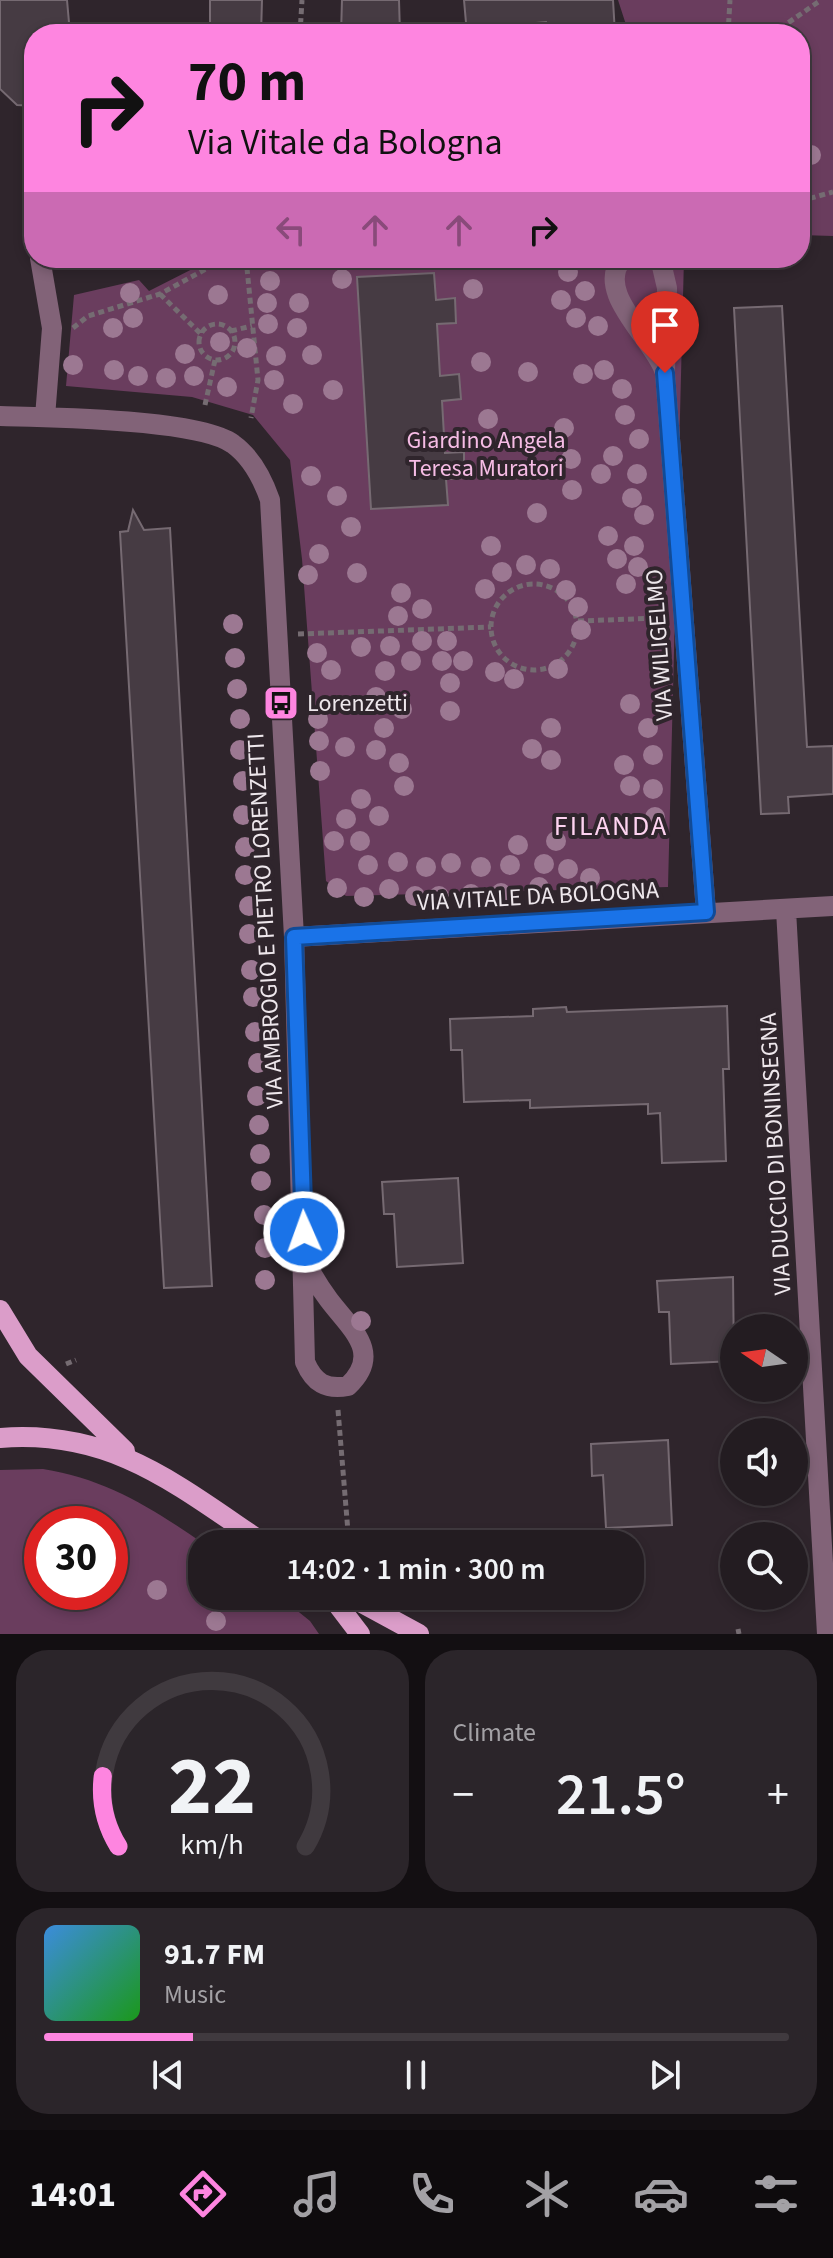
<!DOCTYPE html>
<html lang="en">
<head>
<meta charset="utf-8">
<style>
	body { margin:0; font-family:"Source Sans 3",sans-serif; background:#2b252a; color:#f1f3f6; height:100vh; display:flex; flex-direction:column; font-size:30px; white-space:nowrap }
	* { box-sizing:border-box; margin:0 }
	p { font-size:26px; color:#a3a1a5 }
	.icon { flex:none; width:44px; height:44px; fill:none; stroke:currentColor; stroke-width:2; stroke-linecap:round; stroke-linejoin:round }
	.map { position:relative; height:1634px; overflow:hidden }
	.side { display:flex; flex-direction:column; gap:16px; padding:16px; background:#130f12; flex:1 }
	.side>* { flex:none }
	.hud { position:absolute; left:24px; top:24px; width:786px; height:244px; border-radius:32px; box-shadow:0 4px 12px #0003,0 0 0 2px #403a3f; background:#fe85e0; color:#111; overflow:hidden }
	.needle { width:52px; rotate:283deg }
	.tools { position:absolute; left:720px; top:1314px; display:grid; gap:16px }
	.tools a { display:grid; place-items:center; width:88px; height:88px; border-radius:50%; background:#231c21; box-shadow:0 4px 12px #0003,0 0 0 2px #403a3f; font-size:40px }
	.speed { position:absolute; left:24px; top:1506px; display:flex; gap:16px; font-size:40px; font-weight:700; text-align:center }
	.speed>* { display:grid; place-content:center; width:104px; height:104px; border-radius:50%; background:#231c21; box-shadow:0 4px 12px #0003,0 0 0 2px #403a3f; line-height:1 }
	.speed .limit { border:12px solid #d22; background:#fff; color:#111 }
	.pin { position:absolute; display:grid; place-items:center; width:68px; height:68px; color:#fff; margin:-82px -34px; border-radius:50% 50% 50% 0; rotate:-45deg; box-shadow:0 0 8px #0007 }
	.pin .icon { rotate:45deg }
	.me { position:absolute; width:88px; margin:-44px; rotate:358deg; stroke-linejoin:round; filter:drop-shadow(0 0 6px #0008) }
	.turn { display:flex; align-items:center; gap:28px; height:168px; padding:0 32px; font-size:36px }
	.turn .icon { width:104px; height:104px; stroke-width:2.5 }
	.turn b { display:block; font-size:56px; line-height:68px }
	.lanes { display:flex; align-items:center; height:76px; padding:0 32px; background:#0003; justify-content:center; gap:40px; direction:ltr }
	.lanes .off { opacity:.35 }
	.big { font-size:60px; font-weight:600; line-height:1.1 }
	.side .tile { flex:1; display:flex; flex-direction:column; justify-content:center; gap:12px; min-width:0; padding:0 28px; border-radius:32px; background:#2b252a }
	.side .dial { align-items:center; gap:0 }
	.dial svg { height:208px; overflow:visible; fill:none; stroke:#403a3f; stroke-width:7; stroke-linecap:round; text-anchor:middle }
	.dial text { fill:#f1f3f6; stroke:none }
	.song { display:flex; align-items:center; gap:24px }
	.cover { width:96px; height:96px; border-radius:12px; background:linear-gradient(135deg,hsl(210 70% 55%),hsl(120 70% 35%)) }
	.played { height:8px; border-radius:4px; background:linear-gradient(90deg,#fe85e0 20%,#403a3f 20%) }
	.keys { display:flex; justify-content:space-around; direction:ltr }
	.heat { display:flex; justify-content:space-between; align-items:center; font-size:44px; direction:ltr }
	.side .tiles { flex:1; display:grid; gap:16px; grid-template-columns:1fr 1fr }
	.tile:last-child { grid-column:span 2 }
	.trip { position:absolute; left:188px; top:1530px; width:456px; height:80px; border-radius:32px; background:#231c21; box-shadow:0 4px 12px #0003,0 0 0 2px #403a3f; font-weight:600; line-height:80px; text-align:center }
	.menu { display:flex; height:128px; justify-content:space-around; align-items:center; background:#0e0b0d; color:#a3a1a5 }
	.menu .icon { width:56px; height:56px }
	.menu .on { color:#fe85e0 }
	.menu b { font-size:36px; color:#f1f3f6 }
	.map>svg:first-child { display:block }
	.green { fill:#6a3d5e; fill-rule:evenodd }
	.building { fill:#463b43; stroke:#766a72; stroke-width:2 }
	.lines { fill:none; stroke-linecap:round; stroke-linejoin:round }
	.path { stroke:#756c72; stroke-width:5; stroke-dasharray:6 4; stroke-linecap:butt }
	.minor { stroke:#826378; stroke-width:20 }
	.major { stroke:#db9dc9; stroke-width:20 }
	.tree { fill:#9c7892 }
	.route-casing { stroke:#114b97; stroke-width:20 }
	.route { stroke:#1a73e8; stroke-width:14 }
	.labels { text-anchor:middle; stroke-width:8; stroke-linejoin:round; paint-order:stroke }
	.park-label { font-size:24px; fill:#f6bce5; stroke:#2f252c }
	.street-label { font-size:24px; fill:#eee7ec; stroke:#2f252c }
	.poi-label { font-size:24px; fill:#eee7ec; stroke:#2f252c; text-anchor:start }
	.quarter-label { font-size:28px; letter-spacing:2px; fill:#fdd3f0; stroke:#2f252c }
</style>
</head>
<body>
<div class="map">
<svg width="833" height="1634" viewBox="0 0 833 1634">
	<rect width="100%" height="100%" fill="#2f252c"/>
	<path class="green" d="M618,0H833V236L800,235V34H629Z
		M214,258H684L668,887L346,896L326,881L302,559L290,460L253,415L192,397L66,386L74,295L139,280L149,291Z
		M43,1469C106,1479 152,1508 204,1544L202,1596H279L310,1621L319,1634H0V1470ZM42,1524H110V1592H42Z"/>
	<path class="building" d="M0,0H67L70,34H34V106L17,105L0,89Z
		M210,0H262L261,34H237L238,23H210Z
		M342,0H399L400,34H341Z
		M464,0H613L615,34H549L546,22L503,26V34H467Z
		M434,273L436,300L455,298L456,323L437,324L440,376L459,374L461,399L442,401L445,453L464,452V478L446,479L448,505L371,509L357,277Z
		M782,306L807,747L833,746V794L788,797L789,813L761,814L734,308Z
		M133,510L144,530L170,528L212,1286L164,1288L120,532L128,531Z
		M727,1006L729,1069H723L726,1161L662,1163L660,1113L648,1114V1104L530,1108V1100L464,1102L462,1050H451L450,1019L533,1016V1009L566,1007L567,1012Z
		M458,1178L463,1263L397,1267L394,1214H384L382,1182Z
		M733,1277L734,1361L671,1364L669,1312H659L657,1281Z
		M668,1440L672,1525L606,1528L603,1475L592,1476L591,1444Z"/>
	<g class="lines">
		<path class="path" d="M300,34L302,0
			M728,34L730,0
			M772,34L821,0
			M800,201L833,192
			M246,258L258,380L251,418
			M160,294L201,334
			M199 342a18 18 0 1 1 36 0a18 18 0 1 1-36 0Z
			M73,328L88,316L160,294L226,258
			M231,331L252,326
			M205,405L215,360
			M491 627a43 43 0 1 1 86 0a43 43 0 1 1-86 0Z
			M578,621L661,618
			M298,634L491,627
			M66,1364L76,1360
			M338,1410L349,1544
			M738,1629L739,1634"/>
		<path class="minor" d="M32,176L34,234
			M40,258L52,328L45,417
			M623,258C593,291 652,337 664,370
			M660,258L667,288L665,373L706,912
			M0,416C47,417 200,419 233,444C251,457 263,480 270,500L294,937L305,1362C314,1383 326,1390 348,1386C383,1353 351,1329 329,1300C320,1288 312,1275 305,1261
			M786,910L827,1634
			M294,937L833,906"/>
		<path class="major" d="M0,1310L28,1356L125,1451
			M0,1438C112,1429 177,1485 265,1544
			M331,1596L360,1634
			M349,1596L419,1634"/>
	</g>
	<g class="tree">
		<circle cx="811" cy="155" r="10"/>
		<circle cx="568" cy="272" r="10"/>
		<circle cx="342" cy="279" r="10"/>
		<circle cx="270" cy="281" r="10"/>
		<circle cx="473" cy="289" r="10"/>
		<circle cx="585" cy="291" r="10"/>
		<circle cx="130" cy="293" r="10"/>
		<circle cx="218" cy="295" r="10"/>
		<circle cx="561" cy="300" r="10"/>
		<circle cx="267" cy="303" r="10"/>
		<circle cx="299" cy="303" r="10"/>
		<circle cx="133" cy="318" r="10"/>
		<circle cx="576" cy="318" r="10"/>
		<circle cx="268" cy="324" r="10"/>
		<circle cx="598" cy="326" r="10"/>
		<circle cx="113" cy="328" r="10"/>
		<circle cx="297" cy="328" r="10"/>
		<circle cx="220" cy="342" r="10"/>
		<circle cx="247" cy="348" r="10"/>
		<circle cx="185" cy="354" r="10"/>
		<circle cx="312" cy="355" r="10"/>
		<circle cx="276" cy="356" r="10"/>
		<circle cx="481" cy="362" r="10"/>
		<circle cx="73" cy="365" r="10"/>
		<circle cx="114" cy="370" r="10"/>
		<circle cx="604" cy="370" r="10"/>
		<circle cx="528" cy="372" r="10"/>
		<circle cx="583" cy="374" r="10"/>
		<circle cx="138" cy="376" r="10"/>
		<circle cx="194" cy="376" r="10"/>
		<circle cx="166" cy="378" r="10"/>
		<circle cx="274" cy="380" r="10"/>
		<circle cx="227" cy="387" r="10"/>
		<circle cx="622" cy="389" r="10"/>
		<circle cx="333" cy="390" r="10"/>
		<circle cx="293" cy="404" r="10"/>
		<circle cx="625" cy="415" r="10"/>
		<circle cx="488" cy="419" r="10"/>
		<circle cx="564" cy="428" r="10"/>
		<circle cx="639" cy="439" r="10"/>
		<circle cx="613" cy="456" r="10"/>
		<circle cx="571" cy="459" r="10"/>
		<circle cx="601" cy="474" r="10"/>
		<circle cx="637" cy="474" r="10"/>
		<circle cx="311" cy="476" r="10"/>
		<circle cx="572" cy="490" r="10"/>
		<circle cx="337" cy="496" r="10"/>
		<circle cx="632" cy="498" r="10"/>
		<circle cx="537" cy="513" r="10"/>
		<circle cx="644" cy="515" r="10"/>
		<circle cx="351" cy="527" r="10"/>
		<circle cx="608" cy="536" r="10"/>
		<circle cx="491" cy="546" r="10"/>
		<circle cx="634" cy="546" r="10"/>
		<circle cx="319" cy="554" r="10"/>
		<circle cx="617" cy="559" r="10"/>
		<circle cx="526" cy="565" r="10"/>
		<circle cx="638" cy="567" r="10"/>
		<circle cx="550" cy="569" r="10"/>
		<circle cx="502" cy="572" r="10"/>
		<circle cx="357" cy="573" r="10"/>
		<circle cx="308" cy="575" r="10"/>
		<circle cx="626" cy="584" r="10"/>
		<circle cx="485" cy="589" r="10"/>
		<circle cx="566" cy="590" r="10"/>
		<circle cx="401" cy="593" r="10"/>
		<circle cx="578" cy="607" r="10"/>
		<circle cx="422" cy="609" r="10"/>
		<circle cx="398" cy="616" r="10"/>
		<circle cx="233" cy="624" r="10"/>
		<circle cx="581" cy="630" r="10"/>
		<circle cx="422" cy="641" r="10"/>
		<circle cx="447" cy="641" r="10"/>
		<circle cx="390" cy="646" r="10"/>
		<circle cx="361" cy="647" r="10"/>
		<circle cx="317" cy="653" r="10"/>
		<circle cx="235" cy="658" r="10"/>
		<circle cx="411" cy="661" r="10"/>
		<circle cx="442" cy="661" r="10"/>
		<circle cx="463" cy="661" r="10"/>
		<circle cx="558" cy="669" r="10"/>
		<circle cx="331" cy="670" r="10"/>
		<circle cx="385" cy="671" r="10"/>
		<circle cx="495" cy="672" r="10"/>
		<circle cx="514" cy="679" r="10"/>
		<circle cx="450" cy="683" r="10"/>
		<circle cx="237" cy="689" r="10"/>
		<circle cx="376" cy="697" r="10"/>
		<circle cx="630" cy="704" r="10"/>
		<circle cx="402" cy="709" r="10"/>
		<circle cx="450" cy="711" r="10"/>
		<circle cx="240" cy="719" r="10"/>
		<circle cx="318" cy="719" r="10"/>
		<circle cx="384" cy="728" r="10"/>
		<circle cx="551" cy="728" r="10"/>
		<circle cx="648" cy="728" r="10"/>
		<circle cx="319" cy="741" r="10"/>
		<circle cx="345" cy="747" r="10"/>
		<circle cx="532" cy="749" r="10"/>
		<circle cx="240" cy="750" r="10"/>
		<circle cx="376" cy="750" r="10"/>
		<circle cx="653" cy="755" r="10"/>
		<circle cx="551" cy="760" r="10"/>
		<circle cx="399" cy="763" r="10"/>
		<circle cx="624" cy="765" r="10"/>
		<circle cx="320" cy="771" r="10"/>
		<circle cx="243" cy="781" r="10"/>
		<circle cx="404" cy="786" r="10"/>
		<circle cx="630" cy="786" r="10"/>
		<circle cx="653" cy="789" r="10"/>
		<circle cx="361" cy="799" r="10"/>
		<circle cx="243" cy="815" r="10"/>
		<circle cx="379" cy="816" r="10"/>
		<circle cx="655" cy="817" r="10"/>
		<circle cx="346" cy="819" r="10"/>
		<circle cx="334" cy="841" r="10"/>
		<circle cx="360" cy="841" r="10"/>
		<circle cx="556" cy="841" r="10"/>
		<circle cx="518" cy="845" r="10"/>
		<circle cx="245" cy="847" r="10"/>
		<circle cx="398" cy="862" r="10"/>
		<circle cx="451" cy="863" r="10"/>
		<circle cx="544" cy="864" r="10"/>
		<circle cx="368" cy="865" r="10"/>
		<circle cx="510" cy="865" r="10"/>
		<circle cx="426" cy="867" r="10"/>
		<circle cx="481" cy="867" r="10"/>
		<circle cx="568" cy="869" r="10"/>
		<circle cx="245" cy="875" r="10"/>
		<circle cx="590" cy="878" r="10"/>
		<circle cx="539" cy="887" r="10"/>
		<circle cx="337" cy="888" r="10"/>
		<circle cx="389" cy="889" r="10"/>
		<circle cx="501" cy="893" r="10"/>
		<circle cx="471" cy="894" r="10"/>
		<circle cx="415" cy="896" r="10"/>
		<circle cx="439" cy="896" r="10"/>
		<circle cx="364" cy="897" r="10"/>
		<circle cx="249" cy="906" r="10"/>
		<circle cx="249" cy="934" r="10"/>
		<circle cx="251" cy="970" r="10"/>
		<circle cx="253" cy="997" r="10"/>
		<circle cx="255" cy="1032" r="10"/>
		<circle cx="258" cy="1063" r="10"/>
		<circle cx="257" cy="1096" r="10"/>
		<circle cx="259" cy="1125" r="10"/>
		<circle cx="260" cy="1154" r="10"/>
		<circle cx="261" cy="1181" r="10"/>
		<circle cx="264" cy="1215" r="10"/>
		<circle cx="265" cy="1248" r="10"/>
		<circle cx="265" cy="1280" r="10"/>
		<circle cx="361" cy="1321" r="10"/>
		<circle cx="157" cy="1590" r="10"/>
		<circle cx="216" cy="1621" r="10"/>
	</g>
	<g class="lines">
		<defs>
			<path id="route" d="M304,1232L294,937L706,912L665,373"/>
		</defs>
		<use href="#route" class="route-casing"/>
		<use href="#route" class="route"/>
	</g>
	<defs>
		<symbol id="bus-square" viewBox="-11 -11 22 22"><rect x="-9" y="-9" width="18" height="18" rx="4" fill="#fe85e0" stroke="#2f252c"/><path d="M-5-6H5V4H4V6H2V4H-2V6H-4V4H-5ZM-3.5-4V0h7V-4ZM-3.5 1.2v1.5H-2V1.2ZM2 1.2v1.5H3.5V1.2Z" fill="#111"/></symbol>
	</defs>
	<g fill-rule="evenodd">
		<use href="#bus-square" x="261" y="683" width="40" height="40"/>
	</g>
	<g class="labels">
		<g class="park-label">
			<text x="486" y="448">Giardino Angela<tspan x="486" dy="28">Teresa Muratori</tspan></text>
		</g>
		<g class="street-label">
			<text transform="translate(659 645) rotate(-94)" y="8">VIA WILIGELMO</text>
			<text transform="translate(538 896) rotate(-3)" y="8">VIA VITALE DA BOLOGNA</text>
			<text transform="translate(265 921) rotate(-93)" y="8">VIA AMBROGIO E PIETRO LORENZETTI</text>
			<text transform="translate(775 1154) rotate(-93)" y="8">VIA DUCCIO DI BONINSEGNA</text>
		</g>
		<g class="poi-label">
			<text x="307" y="711">Lorenzetti</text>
		</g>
		<g class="quarter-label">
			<text x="611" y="835">FILANDA</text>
		</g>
	</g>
</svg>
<div class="tools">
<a><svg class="needle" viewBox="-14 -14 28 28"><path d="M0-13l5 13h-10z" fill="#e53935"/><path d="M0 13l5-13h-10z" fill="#a3a1a5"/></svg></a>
<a><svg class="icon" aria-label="sound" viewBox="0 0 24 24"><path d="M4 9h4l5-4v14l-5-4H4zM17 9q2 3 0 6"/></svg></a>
<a><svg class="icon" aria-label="search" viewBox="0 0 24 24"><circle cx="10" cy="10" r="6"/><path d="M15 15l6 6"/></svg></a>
</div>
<div class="speed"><div class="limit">30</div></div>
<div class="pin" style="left:665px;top:373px;background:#d93025"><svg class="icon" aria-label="arrive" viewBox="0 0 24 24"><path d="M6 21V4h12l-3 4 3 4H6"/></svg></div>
<svg class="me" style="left:304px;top:1232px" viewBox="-20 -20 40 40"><circle r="17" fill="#1a73e8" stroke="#fff" stroke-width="3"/><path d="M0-11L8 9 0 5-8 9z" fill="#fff"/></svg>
<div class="trip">14:02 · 1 min · 300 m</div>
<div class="hud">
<div class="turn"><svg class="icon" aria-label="right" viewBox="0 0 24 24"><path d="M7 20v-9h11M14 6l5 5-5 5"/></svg><div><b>70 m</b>Via Vitale da Bologna</div></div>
<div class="lanes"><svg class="icon off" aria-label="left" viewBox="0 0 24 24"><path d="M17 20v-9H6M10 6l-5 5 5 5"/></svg><svg class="icon off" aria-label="ahead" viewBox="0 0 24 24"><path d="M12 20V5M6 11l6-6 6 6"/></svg><svg class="icon off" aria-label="ahead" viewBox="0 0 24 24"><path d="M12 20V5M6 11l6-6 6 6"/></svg><svg class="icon" aria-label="right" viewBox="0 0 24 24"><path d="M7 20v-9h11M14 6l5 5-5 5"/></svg></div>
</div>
</div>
<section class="side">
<div class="tiles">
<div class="tile dial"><svg viewBox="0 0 100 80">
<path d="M14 69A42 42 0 1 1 86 69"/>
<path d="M14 69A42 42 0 0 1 8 42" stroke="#fe85e0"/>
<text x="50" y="56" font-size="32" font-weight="700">22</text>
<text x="50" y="72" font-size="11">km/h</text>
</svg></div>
<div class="tile"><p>Climate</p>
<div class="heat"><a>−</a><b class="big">21.5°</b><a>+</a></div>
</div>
<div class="tile">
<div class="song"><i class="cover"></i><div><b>91.7 FM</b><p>Music</p></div></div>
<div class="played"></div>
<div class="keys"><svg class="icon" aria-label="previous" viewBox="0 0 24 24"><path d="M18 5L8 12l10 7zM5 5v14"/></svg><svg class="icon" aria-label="pause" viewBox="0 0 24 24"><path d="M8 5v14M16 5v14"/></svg><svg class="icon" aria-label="next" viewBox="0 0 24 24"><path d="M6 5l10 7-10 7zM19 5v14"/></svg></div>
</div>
</div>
</section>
<nav class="menu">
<b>14:01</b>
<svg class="icon on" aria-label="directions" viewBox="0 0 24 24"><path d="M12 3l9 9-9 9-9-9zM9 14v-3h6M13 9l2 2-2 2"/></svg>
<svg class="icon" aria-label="music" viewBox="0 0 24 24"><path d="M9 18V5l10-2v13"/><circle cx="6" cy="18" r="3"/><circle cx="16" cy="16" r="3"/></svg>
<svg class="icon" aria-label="phone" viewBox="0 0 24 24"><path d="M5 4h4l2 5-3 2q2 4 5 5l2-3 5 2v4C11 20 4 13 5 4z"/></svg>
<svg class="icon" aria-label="climate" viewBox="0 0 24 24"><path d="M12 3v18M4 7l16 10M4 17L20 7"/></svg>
<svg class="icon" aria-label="car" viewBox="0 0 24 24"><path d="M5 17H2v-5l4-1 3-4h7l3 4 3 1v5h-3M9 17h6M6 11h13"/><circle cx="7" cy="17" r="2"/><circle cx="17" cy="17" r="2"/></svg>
<svg class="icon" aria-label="filters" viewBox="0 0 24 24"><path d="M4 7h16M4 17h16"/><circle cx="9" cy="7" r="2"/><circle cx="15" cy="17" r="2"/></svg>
</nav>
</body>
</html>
